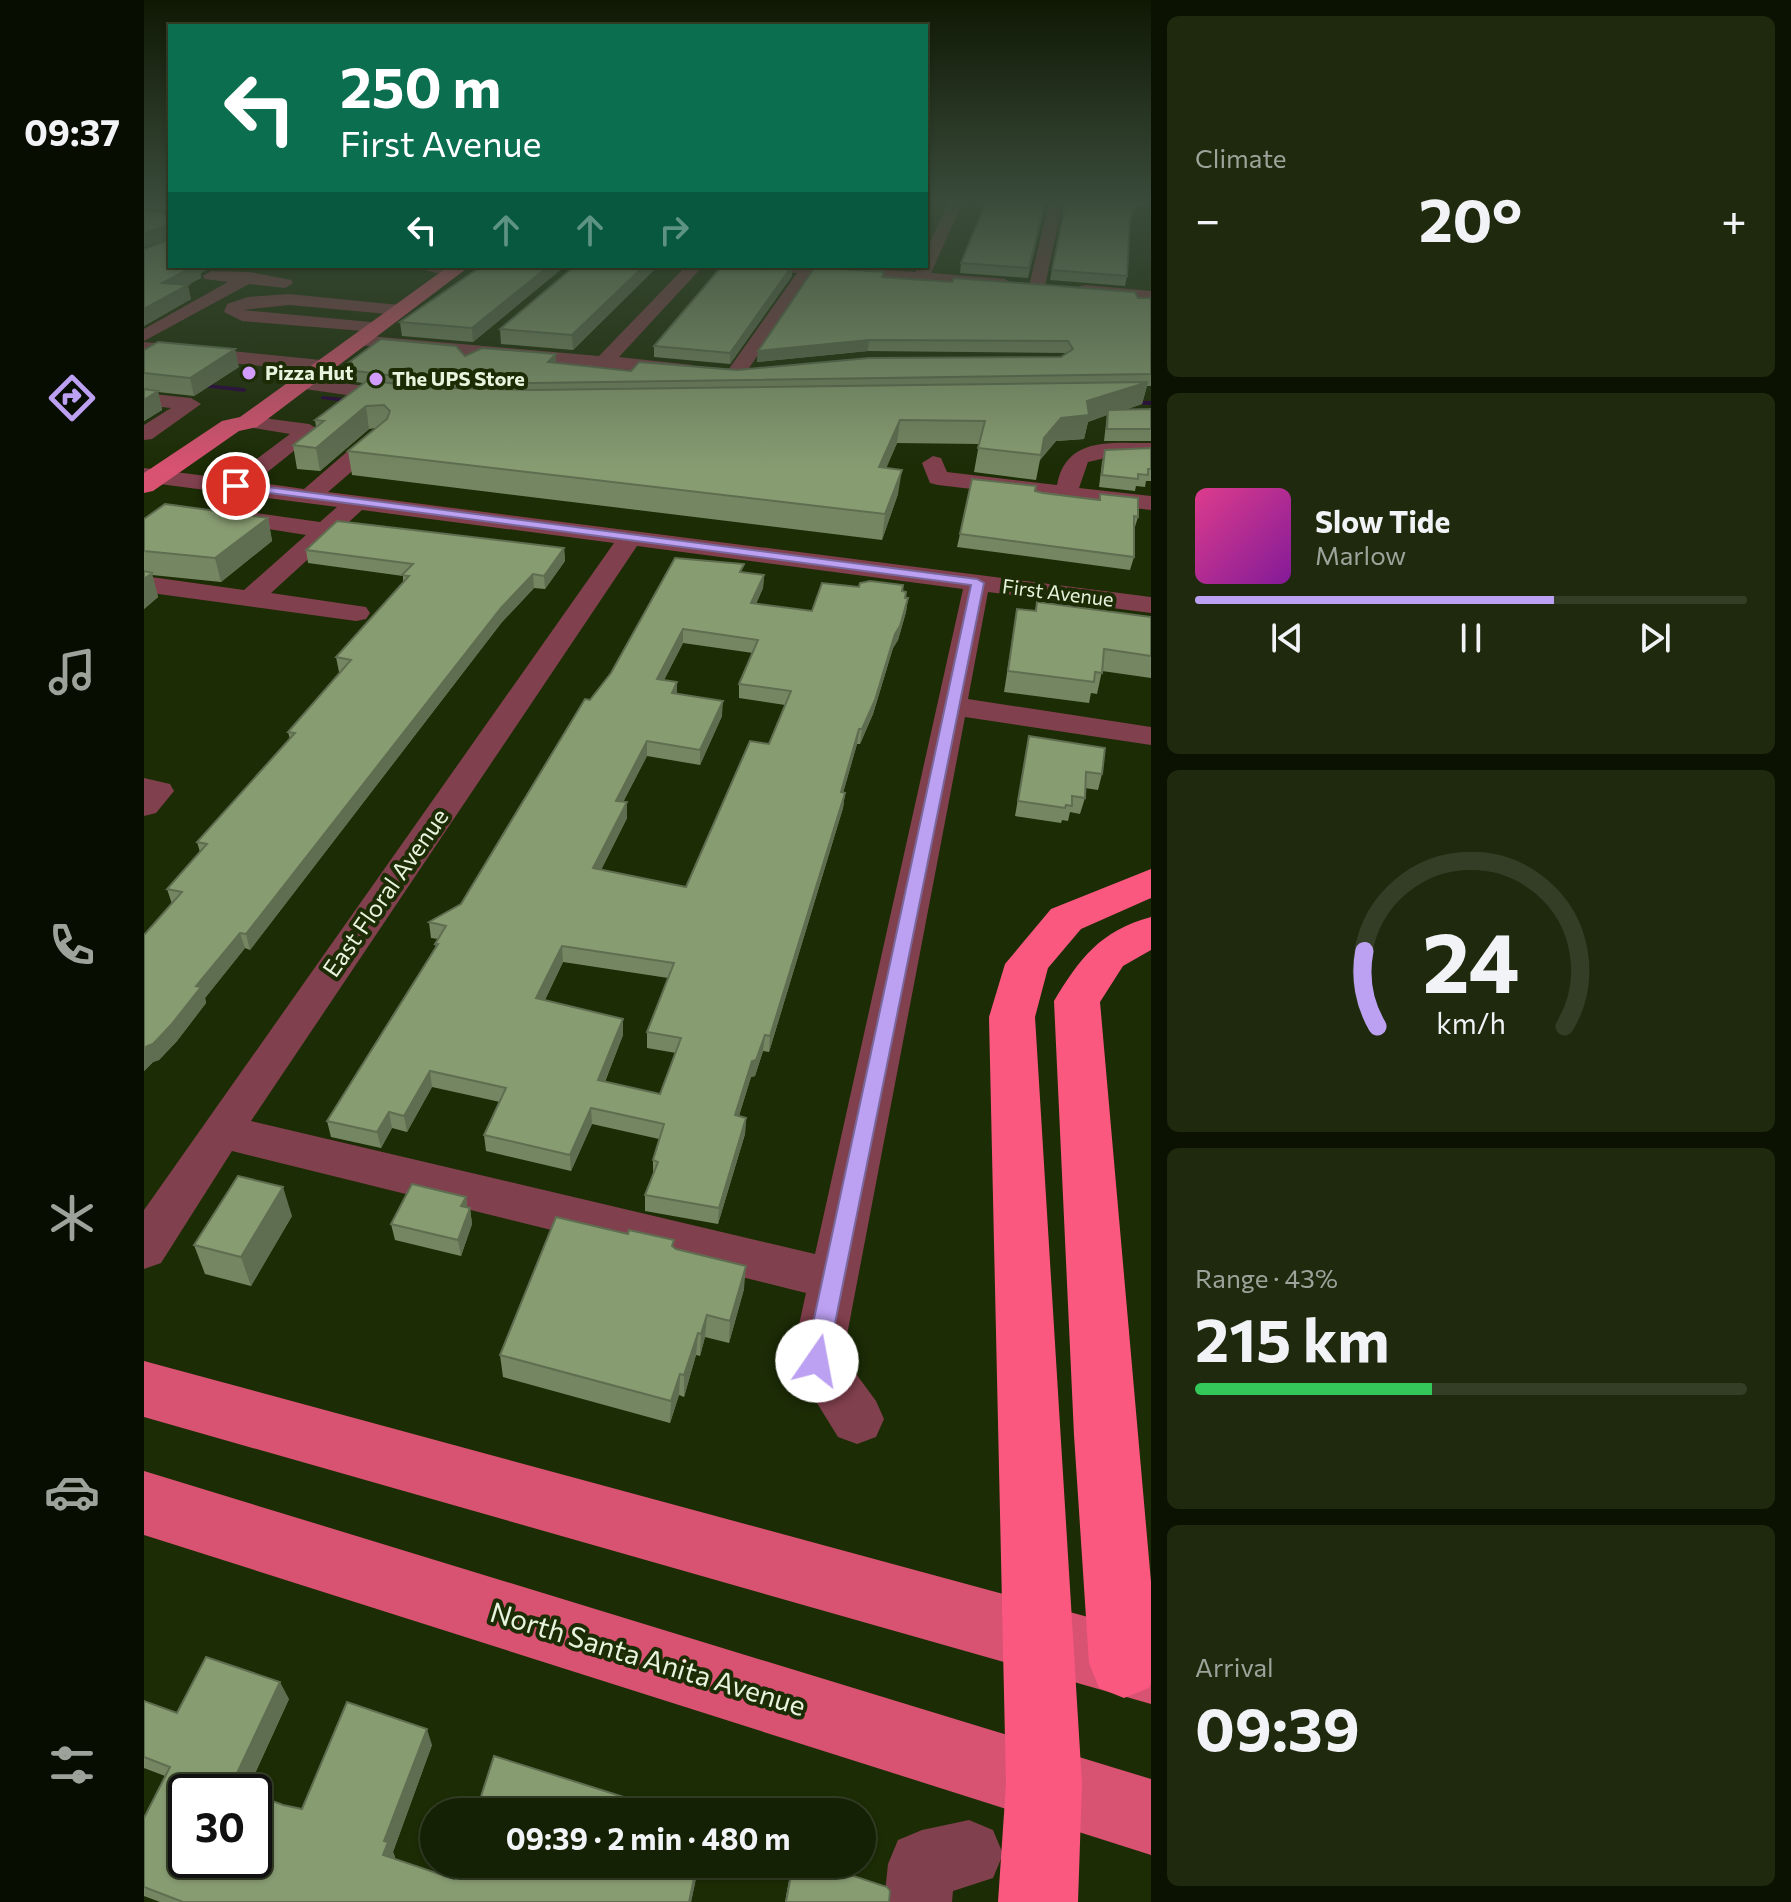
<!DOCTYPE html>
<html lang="en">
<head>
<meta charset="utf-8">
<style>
	body { margin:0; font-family:Commissioner,sans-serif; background:#1e290e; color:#f1f3f6; height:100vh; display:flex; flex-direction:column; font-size:30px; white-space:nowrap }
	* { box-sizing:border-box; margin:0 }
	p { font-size:26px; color:#9da39a }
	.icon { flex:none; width:44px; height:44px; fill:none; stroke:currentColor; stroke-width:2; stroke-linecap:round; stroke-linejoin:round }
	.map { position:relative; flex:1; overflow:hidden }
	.drawer { display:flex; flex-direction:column; gap:16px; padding:16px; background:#0c1202; width:640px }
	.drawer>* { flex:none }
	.banner { position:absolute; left:24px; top:24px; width:760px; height:244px; border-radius:0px; box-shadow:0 2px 6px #0004,0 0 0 2px #343e26; background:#0b6e4f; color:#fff; overflow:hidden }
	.speed { position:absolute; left:24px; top:1774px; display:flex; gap:16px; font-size:40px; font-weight:700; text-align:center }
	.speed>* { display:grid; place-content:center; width:104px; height:104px; border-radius:50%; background:#152104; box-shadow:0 2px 6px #0004,0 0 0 2px #343e26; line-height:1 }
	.speed .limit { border:4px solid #111; border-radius:12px; background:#fff; color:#111 }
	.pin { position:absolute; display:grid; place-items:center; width:68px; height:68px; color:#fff; margin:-34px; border:4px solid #fff; border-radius:50%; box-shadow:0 2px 8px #0007 }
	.me { position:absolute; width:88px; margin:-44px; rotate:12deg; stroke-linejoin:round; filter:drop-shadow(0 0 6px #0008) }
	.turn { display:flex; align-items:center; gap:28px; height:168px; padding:0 40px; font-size:36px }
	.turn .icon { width:104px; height:104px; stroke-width:2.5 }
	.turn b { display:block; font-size:56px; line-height:68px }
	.lanes { display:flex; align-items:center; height:76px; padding:0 40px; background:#0003; justify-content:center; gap:40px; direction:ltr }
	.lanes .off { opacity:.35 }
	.big { font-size:60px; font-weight:700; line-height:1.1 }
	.drawer .card { flex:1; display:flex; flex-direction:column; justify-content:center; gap:12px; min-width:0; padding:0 28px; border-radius:12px; background:#1e290e }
	.drawer .dial { align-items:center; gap:0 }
	.dial svg { height:208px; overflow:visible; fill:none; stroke:#343e26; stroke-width:7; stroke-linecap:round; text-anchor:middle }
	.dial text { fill:#f1f3f6; stroke:none }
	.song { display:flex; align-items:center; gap:24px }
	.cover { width:96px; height:96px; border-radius:12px; background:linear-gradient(135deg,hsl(330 70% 55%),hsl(290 70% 35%)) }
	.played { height:8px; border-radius:4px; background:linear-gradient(90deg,#bca0f2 65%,#343e26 65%) }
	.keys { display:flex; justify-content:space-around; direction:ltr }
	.heat { display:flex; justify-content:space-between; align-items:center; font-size:44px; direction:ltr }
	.charge { height:12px; border-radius:6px; background:linear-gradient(90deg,#34c759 43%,#343e26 0) }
	.trip { position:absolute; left:276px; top:1798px; width:456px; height:80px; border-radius:40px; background:#152104; box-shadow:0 2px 6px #0004,0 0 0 2px #343e26; font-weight:700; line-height:80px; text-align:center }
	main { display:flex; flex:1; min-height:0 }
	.tabs { display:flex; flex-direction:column; width:144px; justify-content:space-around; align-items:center; background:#080d02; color:#9da39a }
	.tabs .icon { width:56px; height:56px }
	.tabs .active { color:#bca0f2 }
	.tabs b { font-size:36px; color:#f1f3f6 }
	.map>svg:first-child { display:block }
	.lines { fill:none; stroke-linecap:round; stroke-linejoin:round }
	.stream { fill:#26003c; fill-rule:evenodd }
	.minor { fill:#81404d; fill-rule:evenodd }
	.major { fill:#d85272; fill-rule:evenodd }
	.highway { fill:#fb5880; fill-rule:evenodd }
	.wall { fill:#758662; fill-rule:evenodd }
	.shaded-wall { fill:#5f6d50 }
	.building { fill:#889c72; stroke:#5f6d50; stroke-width:2; fill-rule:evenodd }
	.route { fill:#bca0f2; stroke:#7a689d; stroke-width:2 }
	.poi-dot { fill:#d29cfd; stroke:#1c2c05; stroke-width:3 }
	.labels { text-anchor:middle; stroke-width:8; stroke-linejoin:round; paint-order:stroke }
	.far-poi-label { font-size:20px; font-weight:bold; fill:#e9f4de; stroke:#1c2c05; text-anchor:start }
	.far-street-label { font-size:20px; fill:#e9f4de; stroke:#1c2c05 }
	.street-label { font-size:24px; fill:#e9f4de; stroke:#1c2c05 }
	.near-street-label { font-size:28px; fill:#e9f4de; stroke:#1c2c05 }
</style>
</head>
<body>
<main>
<nav class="tabs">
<b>09:37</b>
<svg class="icon active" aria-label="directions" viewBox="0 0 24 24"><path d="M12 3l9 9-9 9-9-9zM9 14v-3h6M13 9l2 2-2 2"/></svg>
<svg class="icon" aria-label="music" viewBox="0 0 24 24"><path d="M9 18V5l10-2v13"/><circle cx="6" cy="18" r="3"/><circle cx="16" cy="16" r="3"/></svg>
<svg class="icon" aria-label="phone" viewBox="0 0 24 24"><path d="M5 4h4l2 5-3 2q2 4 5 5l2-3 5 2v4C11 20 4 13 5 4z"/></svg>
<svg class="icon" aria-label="climate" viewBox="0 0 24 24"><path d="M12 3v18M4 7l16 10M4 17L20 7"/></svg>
<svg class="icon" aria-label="car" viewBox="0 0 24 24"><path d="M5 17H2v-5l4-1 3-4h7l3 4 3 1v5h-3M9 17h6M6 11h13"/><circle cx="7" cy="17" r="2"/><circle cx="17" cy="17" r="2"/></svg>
<svg class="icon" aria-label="filters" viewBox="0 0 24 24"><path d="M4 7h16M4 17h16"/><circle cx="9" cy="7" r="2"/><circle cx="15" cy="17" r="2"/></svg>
</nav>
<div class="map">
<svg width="1007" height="1902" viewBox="0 0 1007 1902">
	<rect width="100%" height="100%" fill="#1c2c05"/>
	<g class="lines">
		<path class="stream" d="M52,383L100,388L103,390L100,392L50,386V384Z
			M179,396L210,399L213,401L210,403L177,399V397Z
			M987,401H1007V405L985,404L984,403Z"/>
		<path class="minor" d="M805,202H819L787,273L861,279L869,284L867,287L669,274L599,377H585L582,373L653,273L630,271L622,266H692L771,272L774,266H782V250Z
			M905,202H919L901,286L893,291L885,286Z
			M274,266H319L321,269C311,277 284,274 274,266Z
			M542,266H559L475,357L548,365L551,369L541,375L214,345L205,340L214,335L455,356Z
			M67,271L106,272L147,280L149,283L141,288L105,284L0,341V329L84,282L61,279L59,276Z
			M942,285L1007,291V301L936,294L934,290L936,286Z
			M145,294L255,305L264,310L255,315L145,305L99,310L237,323L240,327L231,332L98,321L80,312L83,304L104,297Z
			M0,342L177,360L187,366L177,372L0,354Z
			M154,377L258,391L268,397L258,403L147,387L144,383Z
			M0,393L47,398L57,404L8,439L0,440V425L27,408L0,405Z
			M104,416L165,424L176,430L111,482L160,489L227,431H243L246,436L243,441L184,492L1007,597V613L844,592L824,699L1007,727V745L821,717L699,1356L732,1401L740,1419L732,1437L713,1444L694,1437L647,1361L662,1293L88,1151L17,1263L0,1269V1210L470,543L218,510L127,593L222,607L226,613L222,619L212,621L0,592V576L100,590L162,535L86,523L82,518L99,499H115L119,504L112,513L176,522L193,507L0,482V468L86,479L146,434L97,426L94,422ZM493,546L819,589L671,1254L107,1121Z
			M1007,443V457H966L944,462L935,488L1007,496V510L794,485L786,483L778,463L789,456L797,458L803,472L913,485C922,436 967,443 1007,443Z
			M0,778L26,784L30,791L12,813L0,816Z
			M825,1820L849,1830L859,1854L849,1878L809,1891L808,1902H740L744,1864L754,1840L778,1830Z"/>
		<path class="major" d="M305,266H326L113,427L95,431L9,491L0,493V473L78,421L96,417Z
			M0,1361L1007,1634V1704L0,1417Z
			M0,1471L1007,1779V1855L0,1535Z"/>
		<path class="highway" d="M1007,869V898L937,929L904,968L891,1017L938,1784L934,1902H854L862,1784L845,1017L861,964L907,909Z
			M1007,917V950L979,966L956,1002L1007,1582V1683L1005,1688L980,1698L955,1688L945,1663L930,1435L910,1001C936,958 956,931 1007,917Z"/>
	</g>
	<path class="wall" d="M0,202H26V266H80L75,268H65L57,273V278L43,285L47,299L0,326V249L24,240V239L0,247V210L23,213L24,211L0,209Z
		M902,202L884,278L816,273L817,263Z
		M921,202H999V205H993L985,222L983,276L981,286L906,280Z
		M338,266H421L329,342L258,336L256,322Z
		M431,266H514L429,350L357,344L356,329Z
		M740,272V277L1007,298V386H1003L998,404L981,410L1007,409V441H960L963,415L944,422L940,439L912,441L896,460L892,480L830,472L835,444L753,443L742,468L754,494L738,540L208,475L204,451L232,428L225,429L176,471L153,469L149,445L172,427L171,420L219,383L198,380L196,369L321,356L412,354V363L487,371L593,370L917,357L923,353L724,351L613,362L614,351Z
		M648,276L586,364L510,357V346Z
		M0,350L95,367L50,396L14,392L18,410L0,421Z
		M1007,448V481H1002L1001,487L992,486L991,491L955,487L958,462L961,450Z
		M891,491L955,500L956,494L994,517L990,530V557L986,570L813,547L816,534Z
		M124,518L128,541L77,582L8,575L14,597L0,609V519Z
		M420,548L421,561L401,589L390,588L358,622L106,950L101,948L61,998L62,1003L33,1041L15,1060L9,1062L0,1071V935L28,904L23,889L56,852L53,842L146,739L144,732L197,672H195L192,657L259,583V576L164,563L162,550Z
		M600,572L620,575L619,588L612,604L668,611L759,592L762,598H764L762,612L754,640L749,648L729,714L716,744H713L699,793H701L699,808L625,1052L619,1051L611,1076L607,1077L595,1116L602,1118L601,1134L574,1224L501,1211V1195L509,1176V1160L515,1139L448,1124L427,1171L342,1151L340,1135L356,1102L288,1087L263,1132L248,1128L237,1148L187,1137L183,1121L292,948L291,944L294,939L287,938L285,922L317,904L446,700ZM539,643L609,653L595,684V698L641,705L625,744L542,887L457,870L483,818V802H479L503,756L556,765L578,716L533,694L520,680ZM419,962L524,978L503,1032V1048L532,1053L516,1094L461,1082L479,1035V1019L401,1000Z
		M893,602L1007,617V678L958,671L953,694L947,693L945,703L860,692L873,609L891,611Z
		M885,736L958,774L954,790L941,788V798L936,814L926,812L924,821L918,820L917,823L871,816Z
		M322,1197L323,1207L326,1208L328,1224L317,1256L251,1240L247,1224Z
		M148,1216L107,1286L61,1274L50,1245Z
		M529,1247L600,1289L585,1343L561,1337L556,1356L552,1355L540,1397L535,1395L526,1423L359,1377L356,1355Z
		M145,1699L103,1791L139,1805L158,1809L288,1745L249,1852L251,1857L250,1859L310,1879L314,1864H555L547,1902H16L0,1896V1818L21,1776L0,1768V1701L33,1713Z
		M648,1864H673L745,1902H641Z"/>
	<path class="shaded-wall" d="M993,202H994L993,205L984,226L986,217Z
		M26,225V238L0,247V233Z
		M51,266H65V268L57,273V278L21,297L18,283Z
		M405,266H421L329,342L328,328Z
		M500,266H514L429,350L428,335Z
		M648,266V276L586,364V353Z
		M44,285L47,299L0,326V309Z
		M725,340L724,351L613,362L614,351Z
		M91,349L95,367L50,396L46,378Z
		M412,354V366L404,362Z
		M1004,382L998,404L964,415V410L963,415L944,422L940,439L912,441L896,460L900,438L917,418L943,401Z
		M14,391L18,410L0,421V400Z
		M222,406L225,429L176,471L172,448Z
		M756,420L753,443L732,492L735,467Z
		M758,470L754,494L738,540L741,514Z
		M124,518L128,541L77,582L71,558Z
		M420,548L421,561L401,589L400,576Z
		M8,573L14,597L0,609V579Z
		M389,574L390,588L358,622L106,950L102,934L357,608Z
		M620,575L619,588L606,617L607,603Z
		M764,598L762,612L754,640L749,648L729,714L716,744L718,729Z
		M539,629V643L513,694V679Z
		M533,682V697L528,693Z
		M579,701L578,716L556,765V750Z
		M715,729L713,744L695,807L697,792Z
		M503,741V756L472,816V801Z
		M701,793L699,808L625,1052L626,1036Z
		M483,802V818L450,884L449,868Z
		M96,933L101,948L61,998L62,1003L33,1041L15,1060L9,1062L0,1071V1049Z
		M418,946L419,962L394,1014L392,998Z
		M479,1019V1035L455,1096L454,1080Z
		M621,1035L619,1051L611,1076L607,1077L590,1131L591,1115L608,1061Z
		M286,1071L288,1087L263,1132L260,1116Z
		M447,1108L448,1124L427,1171L426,1155Z
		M245,1112L248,1128L237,1148L233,1132Z
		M602,1118L601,1134L574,1224L575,1208Z
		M139,1187L148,1216L107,1286L97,1257Z
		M322,1197L324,1212L317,1206Z
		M326,1208L328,1224L317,1256L314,1240Z
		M602,1266L600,1289L585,1343L586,1321Z
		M563,1315L561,1337L556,1356L557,1334Z
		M554,1333L552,1355L540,1397V1375Z
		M536,1374L535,1395L526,1423L527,1401Z
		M136,1682L145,1699L102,1792L87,1786Z
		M283,1729L288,1745L249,1852L251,1857L246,1870L239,1855L240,1841Z
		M553,1864H555L547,1902H545Z"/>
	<path class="building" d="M842,202H901L885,268L817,263Z
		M922,202H993L986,217L983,276L908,270Z
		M26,203V266H51L18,283L44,285L0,309V249L24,240L26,225L0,233V210L23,213Z
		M338,266H405L328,328L256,322Z
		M431,266H500L428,335L356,329Z
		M578,266H648L586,353L510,346Z
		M671,267L740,272L738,277L808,282L810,278L991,292L994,298H1007V374L388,383L275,379L196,369L237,339L312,346L321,356L338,348L412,354L404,362L487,371L495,362L593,370L725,358L917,357L929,349L924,341L725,340L614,351Z
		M14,342L91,349L46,378L0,373V350Z
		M224,380L273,387L388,390L1004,382L943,401L945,415L917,418L900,438L897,455L834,448L841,421L756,420L735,467L758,470L741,514L204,451L243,419L246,411L240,405L222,406L172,448L149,445L180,421L171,420Z
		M0,389L14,391L0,400Z
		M1007,409V429H963L964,410Z
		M1007,448V469H1004V475L994,474V479L958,475L961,450Z
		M828,479L892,486L891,491L899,493L956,500V494L994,498V517L990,516V557L816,534Z
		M21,504L124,518L71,558L0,551V519Z
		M193,521L420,548L400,576L389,574L357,608L102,934L96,933L52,986L57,987L27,1025L9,1044L3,1046L0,1049V935L38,892L23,889L63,844L53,842L151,733L144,732L207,660L192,657L265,576L258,575L269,564L162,550Z
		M531,558L600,564L596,572L620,575L607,603L668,611L678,583L715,587L716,583L726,581L759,585L758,591L762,592L761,598H764L756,626L751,634L731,700L718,729H715L697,792L701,793L626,1036L621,1035L612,1060L608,1061L591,1115L602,1118L575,1208L501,1195L514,1162L509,1160L520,1124L447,1108L426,1155L340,1135L362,1088L286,1071L260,1116L245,1112L233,1132L183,1121L294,944H291L302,926L285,922L317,904L441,699L446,700L467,673ZM539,629L614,640L595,684L647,691L625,744L606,741L542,887L449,868L483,802L472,801L503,741L556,750L579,701L528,693L533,682L513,679ZM418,946L530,963L503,1032L537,1038L516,1094L454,1080L479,1019L392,998Z
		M0,571L8,573L0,579Z
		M893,602L1007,617V656L960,649L958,673L951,672L950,682L864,671L873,609L892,611Z
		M885,736L961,748L958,774L942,772L941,798L928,796V806L922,805L921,808L874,801Z
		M94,1176L139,1187L97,1257L50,1245Z
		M268,1184L322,1197L317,1206L326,1208L314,1240L247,1224Z
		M412,1217L484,1234L485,1230L530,1240L528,1246L532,1249L602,1266L586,1321L563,1315L557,1334L554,1333L540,1375L536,1374L527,1401L356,1355Z
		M62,1657L136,1682L87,1786L104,1792H42V1860H110V1794L139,1805L158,1809L203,1702L283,1729L240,1841L244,1842L239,1855L310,1879L314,1864H553L545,1902H39L0,1887V1818L26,1767L0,1757V1701L33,1713Z
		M350,1756L527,1812H332Z
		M649,1864H673L743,1887L746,1891L745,1902H642Z"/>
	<linearGradient id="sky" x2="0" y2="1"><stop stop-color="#0f1803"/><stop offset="0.43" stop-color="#3a4b3b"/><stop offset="1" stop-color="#3a4b3b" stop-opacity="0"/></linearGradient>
	<rect width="1007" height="468" fill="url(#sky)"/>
	<path class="route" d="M92,483L833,579L840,583L682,1368L673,1372L664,1368L661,1361L827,585L88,488V484Z"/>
	<g class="poi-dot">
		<circle cx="105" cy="373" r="8"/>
		<circle cx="232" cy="379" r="8"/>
	</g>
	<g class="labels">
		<g class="far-poi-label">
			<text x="121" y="380">Pizza Hut</text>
			<text x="248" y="386">The UPS Store</text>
		</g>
		<g class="far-street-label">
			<text transform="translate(914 593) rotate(7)" y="7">First Avenue</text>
		</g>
		<g class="street-label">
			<text transform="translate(242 893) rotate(-55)" y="8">East Floral Avenue</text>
		</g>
		<g class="near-street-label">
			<text transform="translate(504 1659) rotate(17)" y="10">North Santa Anita Avenue</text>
		</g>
	</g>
</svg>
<div class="speed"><div class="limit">30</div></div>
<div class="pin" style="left:92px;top:486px;background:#d93025"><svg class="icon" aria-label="arrive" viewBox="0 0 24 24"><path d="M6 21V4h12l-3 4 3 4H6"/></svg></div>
<svg class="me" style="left:673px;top:1361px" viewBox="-20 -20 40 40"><circle r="19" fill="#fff"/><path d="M0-13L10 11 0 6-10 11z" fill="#bca0f2"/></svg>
<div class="trip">09:39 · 2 min · 480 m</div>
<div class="banner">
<div class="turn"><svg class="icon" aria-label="left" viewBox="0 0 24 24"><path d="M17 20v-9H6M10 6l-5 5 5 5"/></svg><div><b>250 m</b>First Avenue</div></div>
<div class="lanes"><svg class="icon" aria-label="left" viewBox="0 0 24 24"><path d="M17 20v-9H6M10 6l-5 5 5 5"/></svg><svg class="icon off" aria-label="ahead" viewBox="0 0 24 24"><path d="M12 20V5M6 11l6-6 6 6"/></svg><svg class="icon off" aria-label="ahead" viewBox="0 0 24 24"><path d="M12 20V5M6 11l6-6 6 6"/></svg><svg class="icon off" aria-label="right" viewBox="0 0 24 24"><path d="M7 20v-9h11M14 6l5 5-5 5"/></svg></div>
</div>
</div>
<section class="drawer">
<div class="card"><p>Climate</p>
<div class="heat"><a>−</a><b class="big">20°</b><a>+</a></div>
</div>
<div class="card">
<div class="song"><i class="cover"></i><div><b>Slow Tide</b><p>Marlow</p></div></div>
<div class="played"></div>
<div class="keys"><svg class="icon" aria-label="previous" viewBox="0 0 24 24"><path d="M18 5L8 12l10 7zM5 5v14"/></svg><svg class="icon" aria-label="pause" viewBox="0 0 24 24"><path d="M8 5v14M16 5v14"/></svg><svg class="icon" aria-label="next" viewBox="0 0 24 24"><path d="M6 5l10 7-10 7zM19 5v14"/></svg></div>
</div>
<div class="card dial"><svg viewBox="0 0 100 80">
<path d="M14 69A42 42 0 1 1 86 69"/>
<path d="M14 69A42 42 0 0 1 9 40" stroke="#bca0f2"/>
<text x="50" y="56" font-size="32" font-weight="700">24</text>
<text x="50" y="72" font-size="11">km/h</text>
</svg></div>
<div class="card"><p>Range · 43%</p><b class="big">215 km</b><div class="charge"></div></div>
<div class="card"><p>Arrival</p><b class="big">09:39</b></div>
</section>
</main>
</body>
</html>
